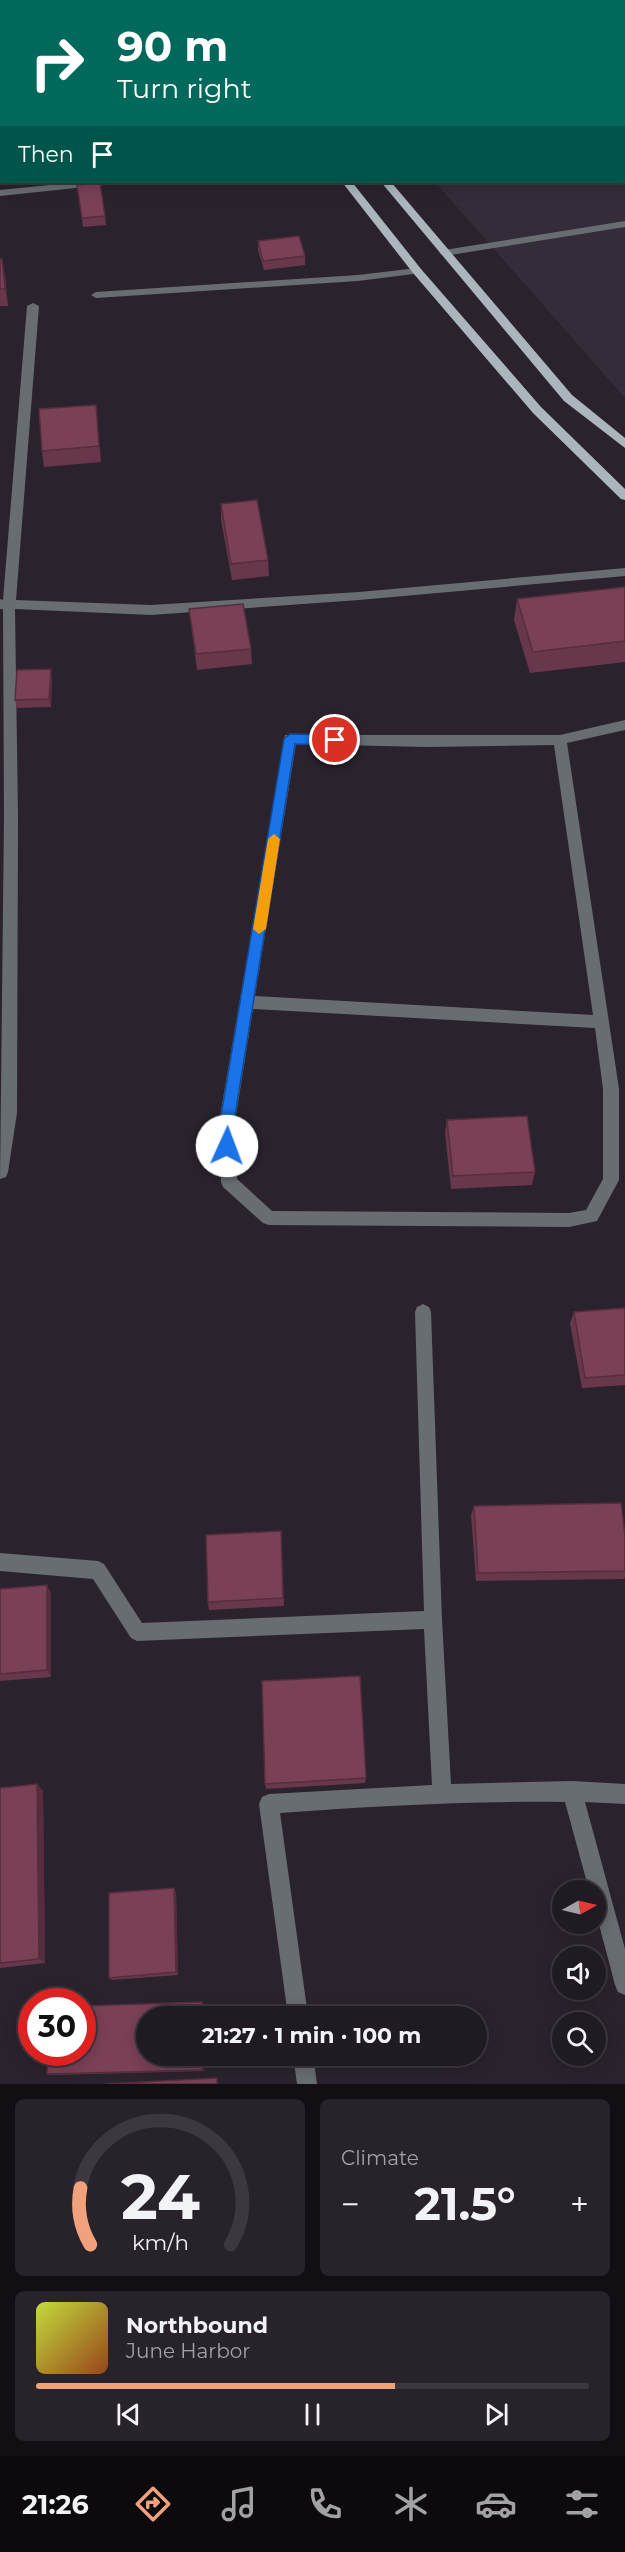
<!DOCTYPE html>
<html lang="en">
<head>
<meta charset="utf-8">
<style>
	body { margin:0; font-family:Montserrat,sans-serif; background:#28232a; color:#f1f3f6; height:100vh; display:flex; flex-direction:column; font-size:22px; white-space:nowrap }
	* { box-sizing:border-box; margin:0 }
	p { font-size:20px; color:#a2a1a5 }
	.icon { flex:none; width:33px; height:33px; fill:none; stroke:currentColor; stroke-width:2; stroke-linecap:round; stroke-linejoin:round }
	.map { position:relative; height:2084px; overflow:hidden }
	.details { display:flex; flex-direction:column; gap:15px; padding:15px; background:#120e13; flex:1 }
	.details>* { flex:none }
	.banner { position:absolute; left:0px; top:0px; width:626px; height:183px; box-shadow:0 3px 15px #0003,0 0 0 2px #3d3840; background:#00695c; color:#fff; overflow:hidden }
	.needle { width:39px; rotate:82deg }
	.tools { position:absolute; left:552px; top:1880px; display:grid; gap:12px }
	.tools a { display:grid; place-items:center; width:54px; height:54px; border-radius:50%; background:#201a22; box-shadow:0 3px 15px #0003,0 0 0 2px #3d3840; font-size:30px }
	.speed { position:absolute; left:18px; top:1988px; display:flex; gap:12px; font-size:30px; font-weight:700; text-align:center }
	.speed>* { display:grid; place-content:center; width:78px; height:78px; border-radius:50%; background:#201a22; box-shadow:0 3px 15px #0003,0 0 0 2px #3d3840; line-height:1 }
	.speed .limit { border:9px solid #d22; background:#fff; color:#111 }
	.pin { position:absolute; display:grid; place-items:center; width:51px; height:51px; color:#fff; margin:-26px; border:3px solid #fff; border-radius:50%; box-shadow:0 2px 6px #0007 }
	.me { position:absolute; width:66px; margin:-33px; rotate:2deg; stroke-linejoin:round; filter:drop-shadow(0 0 4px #0008) }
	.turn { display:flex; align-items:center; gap:21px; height:126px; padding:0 18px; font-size:27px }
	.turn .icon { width:78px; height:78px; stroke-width:2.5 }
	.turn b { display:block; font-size:42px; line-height:51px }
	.then { display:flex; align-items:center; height:57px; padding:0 18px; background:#0003; gap:12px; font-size:22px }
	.big { font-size:45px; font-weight:700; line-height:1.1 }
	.details .card { flex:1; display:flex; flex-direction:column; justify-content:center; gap:9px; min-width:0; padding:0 21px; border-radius:9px; background:#28232a }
	.details .dial { align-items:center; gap:0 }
	.dial svg { height:156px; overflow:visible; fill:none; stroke:#3d3840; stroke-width:7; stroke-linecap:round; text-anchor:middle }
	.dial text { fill:#f1f3f6; stroke:none }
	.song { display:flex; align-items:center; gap:18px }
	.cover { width:72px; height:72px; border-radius:9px; background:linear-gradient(135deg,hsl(70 70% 55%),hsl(20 70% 35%)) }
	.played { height:6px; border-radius:3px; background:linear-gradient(90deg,#f1a17c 65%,#3d3840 65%) }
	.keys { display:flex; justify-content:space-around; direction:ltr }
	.heat { display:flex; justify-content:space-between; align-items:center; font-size:33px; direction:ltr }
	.details .tiles { flex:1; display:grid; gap:15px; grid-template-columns:1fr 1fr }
	.card:last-child { grid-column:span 2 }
	.trip { position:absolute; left:136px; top:2006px; width:351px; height:60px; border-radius:30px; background:#201a22; box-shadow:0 3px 15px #0003,0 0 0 2px #3d3840; font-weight:700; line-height:60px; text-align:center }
	.tabs { display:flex; height:96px; justify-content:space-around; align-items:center; background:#0d0a0e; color:#a2a1a5 }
	.tabs .icon { width:42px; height:42px }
	.tabs .on { color:#f1a17c }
	.tabs b { font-size:27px; color:#f1f3f6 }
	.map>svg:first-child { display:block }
	.built { fill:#352c3a }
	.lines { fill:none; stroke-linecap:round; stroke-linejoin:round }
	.lane { fill:#686d71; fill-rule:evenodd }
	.street { fill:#686d71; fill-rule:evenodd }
	.secondary { fill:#8d969b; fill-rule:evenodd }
	.primary { fill:#aab5bc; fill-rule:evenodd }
	.wall { fill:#69374b }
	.shaded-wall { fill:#552d3d }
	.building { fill:#7a4057; stroke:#552d3d; stroke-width:1.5 }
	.route { fill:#1a73e8; stroke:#114b97; stroke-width:1.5 }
	.slow { fill:#f59e0b }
</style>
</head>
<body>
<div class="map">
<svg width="625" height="2084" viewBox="0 0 625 2084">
	<rect width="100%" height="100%" fill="#2a232d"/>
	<path class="built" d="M624,51H625V398L435,182H624Z"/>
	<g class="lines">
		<path class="lane" d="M625,221V227L444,256L439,253L444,250Z"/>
		<path class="street" d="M201,0H222L200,2Z
			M0,23H2V29H0Z
			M79,182H109L104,185L0,196V190Z
			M417,268L422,271L421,273L358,281L96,298L91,295L96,292L358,275Z
			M33,303L39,306L16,600L151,605L359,592L625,568V576L359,600L151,615L15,609L18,817L17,1113L8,1172L6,1177L0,1179L4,817L3,609H0V599L3,600L27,306Z
			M625,720V730L567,743L619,1089V1180L597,1221L569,1227L269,1225L263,1223L223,1187L221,1182L218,1128L285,735H560ZM296,744L427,747L554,745L593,1015L255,996ZM253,1009L595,1028L603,1089V1179L586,1210L569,1213L272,1211L237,1179L234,1128Z
			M423,1304L429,1307L431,1312L442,1620L451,1784L572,1781L625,1784V1804L585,1802L625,1949V1995L618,1992L615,1985L596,1913V1890H589L565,1802C470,1801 375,1806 280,1813L308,2016H288L259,1804L262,1797L269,1794L432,1785L424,1629L137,1641L131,1638L93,1579L0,1571V1553L98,1561L104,1564L142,1623L424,1611L415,1312L417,1307Z
			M293,2055H313L317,2084H297Z"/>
		<path class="secondary" d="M302,0H321L301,2Z
			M549,0H569L548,2Z"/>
		<path class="primary" d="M219,0H229V2H220Z
			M251,0H261V2H252Z
			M342,182H352L421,269L541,407L625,489V500L621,499L533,413L413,273Z
			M381,182H391L572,395L625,438V448L564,401Z"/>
	</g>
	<path class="wall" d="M2,95V127H0V96Z
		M77,185L105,216L106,225L83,227Z
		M258,241L305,256V265L264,270L258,250Z
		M0,259L5,275L8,306H0Z
		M96,405L101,462L44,467L42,451Z
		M221,504L268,560L269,576L232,580L221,520Z
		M625,587V662L530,673L514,620L517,599Z
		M189,609L251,649L252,664L197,670Z
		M52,677L51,707L17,708L15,700Z
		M447,1120L535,1172L532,1185L451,1189L445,1133Z
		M625,1308V1385L582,1388L570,1323L574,1312Z
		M474,1506L625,1536V1577L624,1579L476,1581L471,1515Z
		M281,1531L284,1606L209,1610L208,1602Z
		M0,1589L51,1593V1677L0,1681Z
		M366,1778L365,1783L266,1789L265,1784Z
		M37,1784L43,1791L45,1963L0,1968V1788Z
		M176,1892L178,1975L112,1980L109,1978Z
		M202,2002L204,2004V2016H147V2055H204V2071L52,2075L47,2074L48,2052H82V2006Z"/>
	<path class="shaded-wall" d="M90,0H117V2H80Z
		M2,259L5,275L8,306L5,289Z
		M51,669L52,677L51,707L49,699Z
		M47,1585L51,1593V1677L47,1670Z
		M37,1784L43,1791L45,1963L39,1959Z
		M174,1888L176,1892L178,1975L176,1972Z
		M202,2002L204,2004V2016H202Z
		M202,2055H204V2071L202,2070Z"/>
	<path class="building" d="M75,0H90L80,2H75Z
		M134,0H177V2H121Z
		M2,95V110H0V96Z
		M100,183L105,216L82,218L77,185Z
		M299,236L305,256L263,261L258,241Z
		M0,259H2L5,289H0Z
		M96,405L99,446L42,451L39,409Z
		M257,500L268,560L231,564L221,504Z
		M625,587V641L533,652L517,599Z
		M243,604L251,649L196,654L189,609Z
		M51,669L49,699L15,700L17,670Z
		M527,1116L535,1172L453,1176L447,1120Z
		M625,1308V1375L585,1378L574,1312Z
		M621,1503L625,1536V1571L478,1573L474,1506Z
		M281,1531L283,1598L208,1602L206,1535Z
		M47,1585V1670L0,1674V1589Z
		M360,1676L366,1778L265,1784L262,1681Z
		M37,1784L39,1959L0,1963V1788Z
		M174,1888L176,1972L109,1978V1893Z
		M202,2002V2016H147V2055H202V2070L47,2074L48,2052H82V2006Z
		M217,2078V2084H105Z"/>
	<path class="route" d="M290,734L335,735L341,740L335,745L295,744L233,1128L234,1146L232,1150L227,1152L222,1150L219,1128L284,739Z"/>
	<path class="slow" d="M274,834L280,839L266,929L259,934L253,929L268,839Z"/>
</svg>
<div class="tools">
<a><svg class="needle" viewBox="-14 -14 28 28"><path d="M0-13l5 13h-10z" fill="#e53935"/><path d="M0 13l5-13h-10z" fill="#a2a1a5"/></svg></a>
<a><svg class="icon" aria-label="sound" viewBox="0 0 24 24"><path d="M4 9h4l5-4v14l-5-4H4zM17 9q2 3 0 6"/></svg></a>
<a><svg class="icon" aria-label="search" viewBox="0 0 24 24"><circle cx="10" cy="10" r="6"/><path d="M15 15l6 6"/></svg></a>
</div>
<div class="speed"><div class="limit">30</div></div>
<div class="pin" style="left:335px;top:740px;background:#d93025"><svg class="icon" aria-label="arrive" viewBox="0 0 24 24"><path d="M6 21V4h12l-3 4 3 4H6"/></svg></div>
<svg class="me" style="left:227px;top:1146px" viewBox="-20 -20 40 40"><circle r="19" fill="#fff"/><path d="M0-13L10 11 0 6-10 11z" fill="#1a73e8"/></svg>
<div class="trip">21:27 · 1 min · 100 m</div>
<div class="banner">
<div class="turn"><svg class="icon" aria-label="right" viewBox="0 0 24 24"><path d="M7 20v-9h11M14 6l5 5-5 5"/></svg><div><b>90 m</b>Turn right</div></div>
<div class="then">Then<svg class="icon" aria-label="arrive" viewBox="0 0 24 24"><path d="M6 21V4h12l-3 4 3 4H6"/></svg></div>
</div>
</div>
<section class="details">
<div class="tiles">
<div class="card dial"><svg viewBox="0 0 100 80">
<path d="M14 69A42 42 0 1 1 86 69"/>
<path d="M14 69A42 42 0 0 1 9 40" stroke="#f1a17c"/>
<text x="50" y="56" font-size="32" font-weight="700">24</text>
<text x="50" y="72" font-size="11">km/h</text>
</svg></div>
<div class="card"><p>Climate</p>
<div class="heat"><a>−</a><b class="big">21.5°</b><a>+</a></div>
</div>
<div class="card">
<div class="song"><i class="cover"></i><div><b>Northbound</b><p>June Harbor</p></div></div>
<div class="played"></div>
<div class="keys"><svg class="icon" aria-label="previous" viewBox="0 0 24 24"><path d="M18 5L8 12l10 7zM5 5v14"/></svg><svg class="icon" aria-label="pause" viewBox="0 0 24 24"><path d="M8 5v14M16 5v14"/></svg><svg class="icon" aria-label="next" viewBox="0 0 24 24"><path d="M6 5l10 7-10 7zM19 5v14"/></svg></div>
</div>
</div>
</section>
<nav class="tabs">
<b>21:26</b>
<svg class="icon on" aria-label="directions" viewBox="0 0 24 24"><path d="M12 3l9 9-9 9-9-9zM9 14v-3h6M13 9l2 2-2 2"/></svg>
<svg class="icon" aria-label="music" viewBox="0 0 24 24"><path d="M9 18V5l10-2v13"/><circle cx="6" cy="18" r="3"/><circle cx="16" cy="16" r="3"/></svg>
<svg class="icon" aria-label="phone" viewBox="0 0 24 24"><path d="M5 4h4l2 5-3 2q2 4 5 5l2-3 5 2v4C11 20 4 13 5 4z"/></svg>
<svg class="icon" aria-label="climate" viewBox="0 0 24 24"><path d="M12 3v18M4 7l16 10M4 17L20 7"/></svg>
<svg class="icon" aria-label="car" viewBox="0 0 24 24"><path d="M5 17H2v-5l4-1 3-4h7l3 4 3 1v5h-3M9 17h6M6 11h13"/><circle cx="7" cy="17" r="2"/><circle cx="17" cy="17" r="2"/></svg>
<svg class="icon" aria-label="filters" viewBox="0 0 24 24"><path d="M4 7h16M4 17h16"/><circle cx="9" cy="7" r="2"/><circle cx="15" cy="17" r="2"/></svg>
</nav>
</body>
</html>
